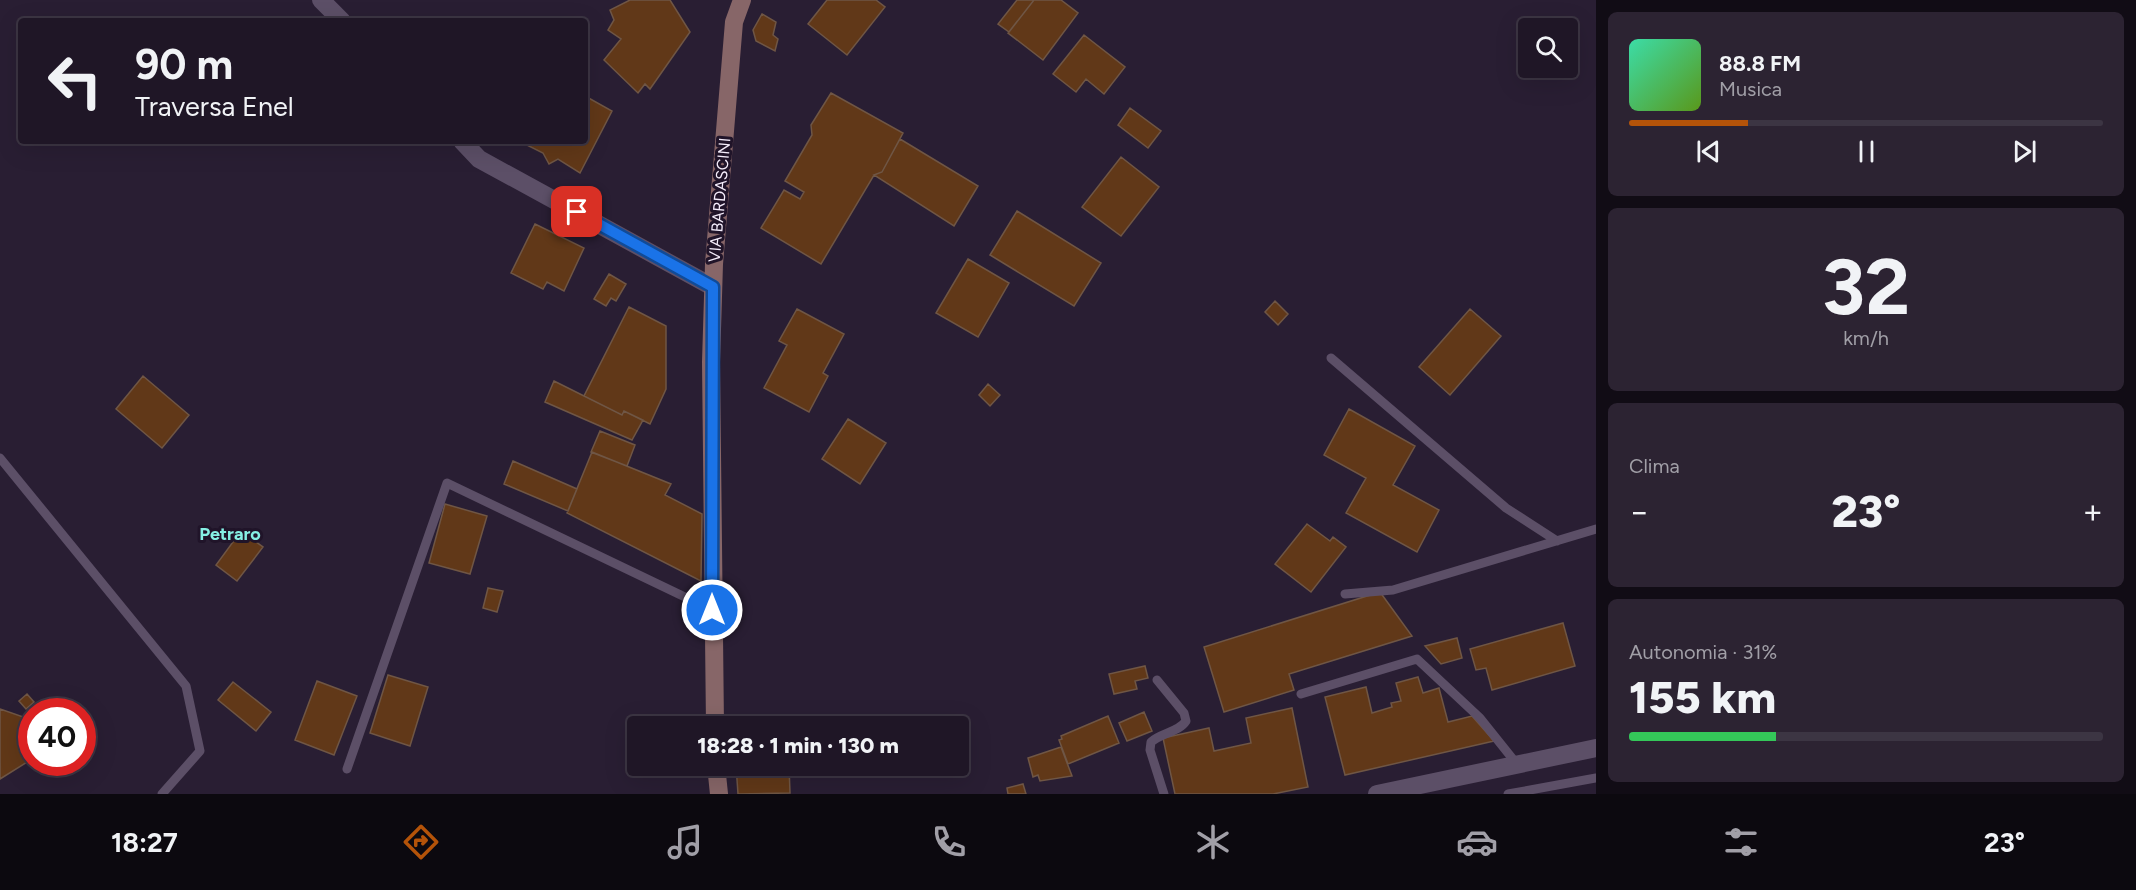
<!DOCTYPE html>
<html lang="it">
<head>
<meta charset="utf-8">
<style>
	body { margin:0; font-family:Figtree,sans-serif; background:#2c2332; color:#f1f3f6; height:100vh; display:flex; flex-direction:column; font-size:22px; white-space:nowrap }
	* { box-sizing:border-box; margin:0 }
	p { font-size:20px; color:#a19fa7 }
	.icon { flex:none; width:33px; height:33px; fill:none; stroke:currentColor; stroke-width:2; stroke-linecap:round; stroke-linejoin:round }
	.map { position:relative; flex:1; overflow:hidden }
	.drawer { display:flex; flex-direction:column; gap:12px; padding:12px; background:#110c15; width:540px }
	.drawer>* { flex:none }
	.banner { position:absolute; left:18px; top:18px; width:570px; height:126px; border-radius:6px; box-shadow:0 6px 24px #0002,0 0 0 2px #3c3543; background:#1f1626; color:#f1f3f6; overflow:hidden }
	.tools { position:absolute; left:1518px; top:18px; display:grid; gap:12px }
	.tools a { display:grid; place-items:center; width:60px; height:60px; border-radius:6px; background:#1f1626; box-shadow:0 6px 24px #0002,0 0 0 2px #3c3543; font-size:30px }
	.speed { position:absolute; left:18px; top:698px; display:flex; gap:12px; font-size:30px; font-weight:700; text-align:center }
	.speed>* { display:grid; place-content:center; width:78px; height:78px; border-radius:50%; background:#1f1626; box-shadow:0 6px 24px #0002,0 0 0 2px #3c3543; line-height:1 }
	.speed .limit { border:9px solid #d22; background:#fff; color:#111 }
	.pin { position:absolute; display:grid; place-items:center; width:51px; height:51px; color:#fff; margin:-26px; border-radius:12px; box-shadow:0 3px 9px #0006 }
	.me { position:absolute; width:66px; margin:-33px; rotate:0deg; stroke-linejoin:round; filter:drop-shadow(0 0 4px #0008) }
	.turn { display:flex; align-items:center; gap:21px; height:126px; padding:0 18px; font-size:27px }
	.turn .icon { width:78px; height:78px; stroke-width:2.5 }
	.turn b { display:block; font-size:42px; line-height:51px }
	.big { font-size:45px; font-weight:800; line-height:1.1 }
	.drawer .card { flex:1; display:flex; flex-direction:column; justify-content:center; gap:9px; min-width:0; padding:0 21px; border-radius:9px; background:#2c2332 }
	.drawer .dial { align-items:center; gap:0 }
	.dial b { font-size:78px; line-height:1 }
	.song { display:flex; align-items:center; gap:18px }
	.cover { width:72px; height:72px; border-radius:9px; background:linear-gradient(135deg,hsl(160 70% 55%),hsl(90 70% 35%)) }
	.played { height:6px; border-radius:3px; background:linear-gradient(90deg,#b45309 25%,#3c3543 25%) }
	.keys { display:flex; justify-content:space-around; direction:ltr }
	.heat { display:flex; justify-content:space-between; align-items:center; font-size:33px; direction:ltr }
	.charge { height:9px; border-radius:4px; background:linear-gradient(90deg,#34c759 31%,#3c3543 0) }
	.trip { position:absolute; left:627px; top:716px; width:342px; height:60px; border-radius:6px; background:#1f1626; box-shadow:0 6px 24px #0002,0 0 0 2px #3c3543; font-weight:800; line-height:60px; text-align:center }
	.tab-bar { display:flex; height:96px; justify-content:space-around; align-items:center; background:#0c090f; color:#a19fa7 }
	.tab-bar .icon { width:42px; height:42px }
	.tab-bar .active { color:#b45309 }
	.tab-bar b { font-size:27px; color:#f1f3f6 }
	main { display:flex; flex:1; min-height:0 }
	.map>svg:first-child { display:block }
	.building { fill:#613818; stroke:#6f5645; stroke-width:1.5 }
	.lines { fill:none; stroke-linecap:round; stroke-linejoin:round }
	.lane { stroke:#5c4f67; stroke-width:9 }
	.street { stroke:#5c4f67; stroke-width:18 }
	.secondary { stroke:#876668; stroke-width:18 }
	.route-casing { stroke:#114b97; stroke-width:15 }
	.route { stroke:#1a73e8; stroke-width:10 }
	.labels { text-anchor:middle; stroke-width:6; stroke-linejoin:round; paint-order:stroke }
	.street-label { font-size:16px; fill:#f5edfb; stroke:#201429 }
	.neighbourhood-label { font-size:18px; font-weight:bold; fill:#86f0e4; stroke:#201429 }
</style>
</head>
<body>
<main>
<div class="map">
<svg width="1596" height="794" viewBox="0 0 1596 794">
	<rect width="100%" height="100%" fill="#291e33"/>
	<path class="building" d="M630,0H670L690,32L650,89L645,84L638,93L604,60L621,39L608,30L614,20L610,10Z
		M827,0H876L885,7L847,55L808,24Z
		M1017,0H1034L1009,32L998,24Z
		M1034,0H1061L1078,13L1043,60L1008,33Z
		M762,14L776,22L773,35L778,39L775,51L756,41L753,30Z
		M1084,35L1125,67L1104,94L1086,79L1076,92L1053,74Z
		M831,93L903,133L882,172L874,175L821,264L761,228L784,190L800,199L804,192L785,181L812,135L811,125Z
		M585,96L612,111L580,173L558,159L549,164L543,153L521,142L585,141Z
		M1130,108L1161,131L1148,148L1118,125Z
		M900,139L978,186L954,226L874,175L882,172Z
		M1121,157L1159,187L1121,236L1082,207Z
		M1017,211L1101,263L1074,306L990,255Z
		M535,224L584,248L564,291L547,282L543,289L511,273Z
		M968,259L1009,283L978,337L936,313Z
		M609,274L626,284L616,301L611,298L606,306L594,299Z
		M1275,301L1288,314L1278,325L1265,312Z
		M629,307L666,326V389L650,424L624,411L622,415L584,396Z
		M797,309L844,334L823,373L828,376L809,412L764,388L787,345L779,341Z
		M1470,309L1501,336L1450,395L1419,367Z
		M143,376L189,415L162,448L116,409Z
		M554,381L622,415L624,411L643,420L632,440L545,402Z
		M988,384L1000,395L990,406L979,395Z
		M1349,409L1415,446L1393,485L1439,510L1417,552L1346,513L1366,478L1324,455Z
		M848,419L886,443L860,484L822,459Z
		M600,431L635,445L627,466L591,452Z
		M592,452L671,484L665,495L702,514L701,581L567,513Z
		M513,461L577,489L568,511L504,484Z
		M445,504L487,516L470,574L429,563Z
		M1307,524L1330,541L1333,537L1346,547L1311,592L1275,564Z
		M241,531L263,547L237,581L216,565Z
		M488,588L503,591L497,612L483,608Z
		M1380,592L1412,636L1289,674L1294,690L1224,712L1204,647Z
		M1563,623L1575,666L1492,690L1486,668L1476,670L1470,649Z
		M1457,638L1462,658L1441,664L1425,646Z
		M1145,666L1148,678L1135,681L1137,689L1114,694L1109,674Z
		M388,675L428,687L410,746L370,733Z
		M1418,677L1423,693L1439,688L1448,722L1472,716L1494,741L1345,775L1325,697L1366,687L1372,713L1392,707L1391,703L1401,701L1396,683Z
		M317,681L357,696L334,755L295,740Z
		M233,682L271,712L256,731L218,700Z
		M27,694L34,702L26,709L19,701Z
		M1292,708L1308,787L1273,794H1175L1163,738L1209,728L1214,751L1251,743L1246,718Z
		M0,709L32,720V759L0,779Z
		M1144,712L1152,731L1127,741L1119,723Z
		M1108,716L1119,743L1068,764L1059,740L1062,739L1061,736Z
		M808,722L805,726H753Z
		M1061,747L1072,776L1040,781L1038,775L1033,777L1028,758Z
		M736,765H789L790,793L738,794Z
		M1023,784L1026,794H1008L1007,788Z"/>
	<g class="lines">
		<path class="lane" d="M1331,358L1506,508L1557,541
			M0,458L186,686L200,751L162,794
			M1345,594L1393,590L1596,529
			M1157,680L1184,713L1186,721C1179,732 1161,733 1151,742L1150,750L1164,794
			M1301,694L1417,659L1480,718L1516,763
			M347,769L447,483L712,610
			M1508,794L1596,778"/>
		<path class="street" d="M321,0L342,21
			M462,141L479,159L713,287
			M1377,794L1596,748"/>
		<path class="secondary" d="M715,726L711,362L714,264L734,22L742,0
			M716,765L719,794"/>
	</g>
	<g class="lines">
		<defs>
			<path id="route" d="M577,212L713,287L712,610"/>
		</defs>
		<use href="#route" class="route-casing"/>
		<use href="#route" class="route"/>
	</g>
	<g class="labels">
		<g class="street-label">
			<text transform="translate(719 200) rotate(-85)" y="6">VIA BARDASCINI</text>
		</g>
		<g class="neighbourhood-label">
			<text x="230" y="540">Petraro</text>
		</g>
	</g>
</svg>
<div class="tools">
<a><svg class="icon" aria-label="search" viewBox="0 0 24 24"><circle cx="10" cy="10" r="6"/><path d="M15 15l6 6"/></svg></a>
</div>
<div class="speed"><div class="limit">40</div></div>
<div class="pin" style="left:577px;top:212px;background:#d93025"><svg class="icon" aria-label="arrive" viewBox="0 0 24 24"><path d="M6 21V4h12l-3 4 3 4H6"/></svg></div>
<svg class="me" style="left:712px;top:610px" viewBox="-20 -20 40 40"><circle r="17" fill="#1a73e8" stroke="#fff" stroke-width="3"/><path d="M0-11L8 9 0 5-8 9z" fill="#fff"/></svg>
<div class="trip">18:28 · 1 min · 130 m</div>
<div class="banner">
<div class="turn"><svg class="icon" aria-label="left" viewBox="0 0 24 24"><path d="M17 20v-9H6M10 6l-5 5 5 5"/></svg><div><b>90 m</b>Traversa Enel</div></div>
</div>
</div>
<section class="drawer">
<div class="card">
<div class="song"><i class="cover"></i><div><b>88.8 FM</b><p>Musica</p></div></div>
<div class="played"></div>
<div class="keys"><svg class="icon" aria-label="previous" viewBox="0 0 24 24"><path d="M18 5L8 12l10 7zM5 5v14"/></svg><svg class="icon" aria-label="pause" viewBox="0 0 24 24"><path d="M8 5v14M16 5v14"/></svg><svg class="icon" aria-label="next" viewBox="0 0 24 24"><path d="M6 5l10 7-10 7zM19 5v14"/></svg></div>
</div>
<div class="card dial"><b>32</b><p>km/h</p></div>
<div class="card"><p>Clima</p>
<div class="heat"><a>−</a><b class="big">23°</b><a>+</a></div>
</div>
<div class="card"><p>Autonomia · 31%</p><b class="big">155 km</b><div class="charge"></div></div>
</section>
</main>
<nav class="tab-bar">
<b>18:27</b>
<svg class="icon active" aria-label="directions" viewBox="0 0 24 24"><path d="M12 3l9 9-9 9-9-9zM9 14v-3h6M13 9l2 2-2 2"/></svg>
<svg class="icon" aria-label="music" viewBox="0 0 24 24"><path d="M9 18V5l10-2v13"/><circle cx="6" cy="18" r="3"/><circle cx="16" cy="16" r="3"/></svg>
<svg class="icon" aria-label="phone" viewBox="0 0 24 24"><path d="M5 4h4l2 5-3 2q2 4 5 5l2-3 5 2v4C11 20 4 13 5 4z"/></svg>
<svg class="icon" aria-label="climate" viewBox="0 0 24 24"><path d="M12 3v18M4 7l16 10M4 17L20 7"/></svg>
<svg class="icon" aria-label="car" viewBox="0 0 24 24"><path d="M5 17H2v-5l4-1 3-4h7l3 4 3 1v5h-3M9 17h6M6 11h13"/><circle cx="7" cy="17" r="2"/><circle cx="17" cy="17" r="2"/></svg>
<svg class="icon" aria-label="filters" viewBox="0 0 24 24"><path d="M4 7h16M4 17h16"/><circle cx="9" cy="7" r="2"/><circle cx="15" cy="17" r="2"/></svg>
<b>23°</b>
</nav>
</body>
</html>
